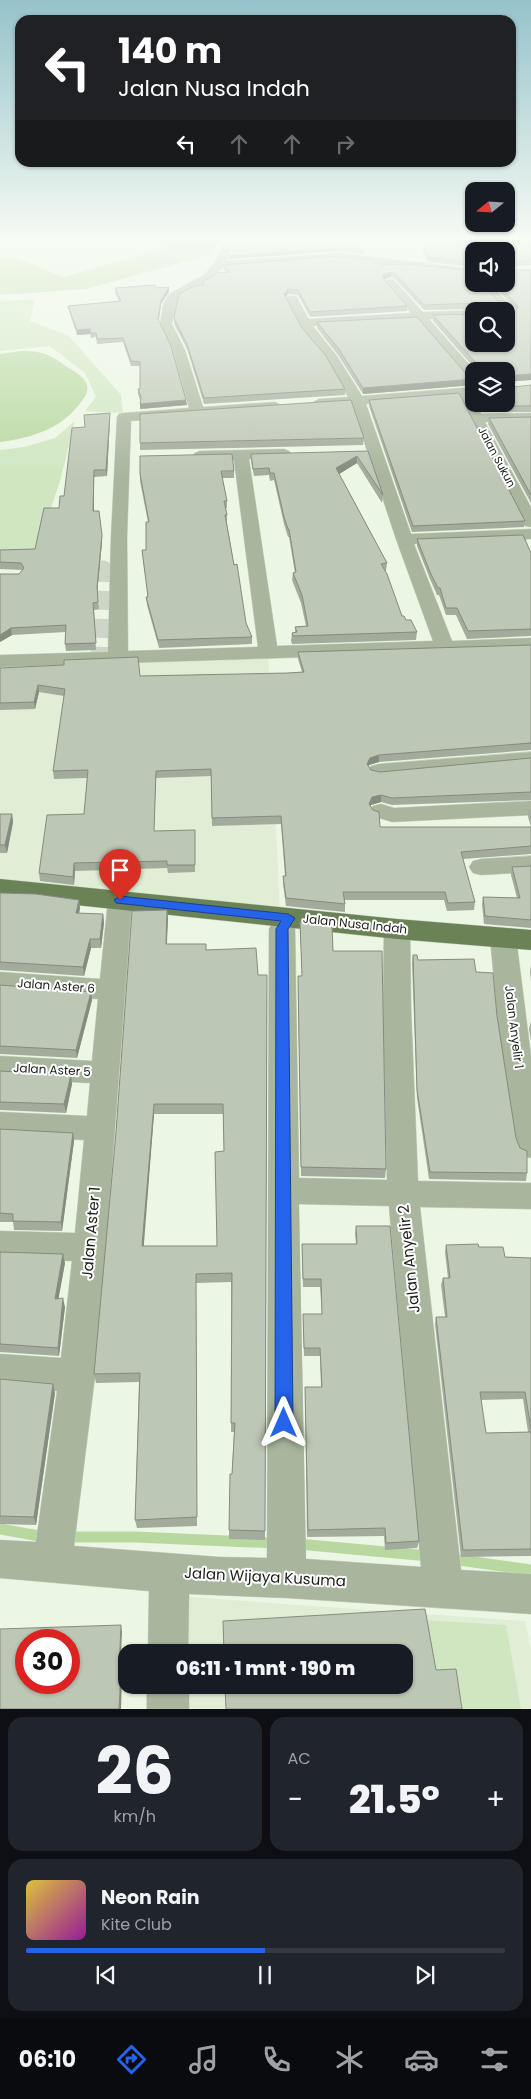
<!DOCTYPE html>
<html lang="id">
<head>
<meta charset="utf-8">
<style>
	body { margin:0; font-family:Poppins,sans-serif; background:#20242c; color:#f1f3f6; height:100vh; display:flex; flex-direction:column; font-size:19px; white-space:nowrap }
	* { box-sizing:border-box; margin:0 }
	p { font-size:16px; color:#9ea1a6 }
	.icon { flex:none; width:28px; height:28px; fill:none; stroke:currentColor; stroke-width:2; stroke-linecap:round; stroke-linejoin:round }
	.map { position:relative; height:1709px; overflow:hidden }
	.sheet { display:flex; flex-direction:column; gap:8px; padding:8px; background:#0d0f14; flex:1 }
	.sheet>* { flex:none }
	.top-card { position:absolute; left:15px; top:15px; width:501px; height:152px; border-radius:15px; box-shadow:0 1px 4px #0004; background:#202124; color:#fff; overflow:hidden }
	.needle { width:32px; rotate:252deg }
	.buttons { position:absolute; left:465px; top:182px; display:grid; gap:10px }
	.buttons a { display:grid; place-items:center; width:50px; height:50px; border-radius:10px; background:#171b24; box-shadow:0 1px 4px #0004; font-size:25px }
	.speed { position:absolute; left:15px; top:1629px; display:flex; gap:10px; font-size:25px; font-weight:700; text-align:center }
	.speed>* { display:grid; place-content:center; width:65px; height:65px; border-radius:50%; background:#171b24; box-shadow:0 1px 4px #0004; line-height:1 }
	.speed .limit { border:8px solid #d22; background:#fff; color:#111 }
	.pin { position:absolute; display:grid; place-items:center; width:42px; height:42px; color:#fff; margin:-51px -21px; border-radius:50% 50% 50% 0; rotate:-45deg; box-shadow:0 0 5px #0007 }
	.pin .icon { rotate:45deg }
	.me { position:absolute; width:55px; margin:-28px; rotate:0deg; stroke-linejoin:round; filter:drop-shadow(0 0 4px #0008) }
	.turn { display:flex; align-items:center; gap:18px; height:105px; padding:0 20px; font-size:22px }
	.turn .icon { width:65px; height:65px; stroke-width:2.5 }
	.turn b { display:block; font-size:35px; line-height:42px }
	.lanes { display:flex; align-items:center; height:48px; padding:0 20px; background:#0003; justify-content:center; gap:25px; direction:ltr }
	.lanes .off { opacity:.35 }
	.big { font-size:38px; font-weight:800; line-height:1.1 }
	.sheet .tile { flex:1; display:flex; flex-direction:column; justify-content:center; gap:8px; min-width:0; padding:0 18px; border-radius:15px; background:#20242c }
	.sheet .dial { align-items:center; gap:0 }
	.dial b { font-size:65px; line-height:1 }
	.song { display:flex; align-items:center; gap:15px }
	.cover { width:60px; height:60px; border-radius:8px; background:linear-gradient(135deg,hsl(50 70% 55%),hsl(300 70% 35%)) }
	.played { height:5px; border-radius:2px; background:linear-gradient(90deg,#2563eb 50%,#363941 50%) }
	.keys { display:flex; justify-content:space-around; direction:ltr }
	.heat { display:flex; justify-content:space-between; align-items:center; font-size:28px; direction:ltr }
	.sheet .tiles { flex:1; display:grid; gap:8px; grid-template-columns:1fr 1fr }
	.tile:last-child { grid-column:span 2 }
	.trip { position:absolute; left:118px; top:1644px; width:295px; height:50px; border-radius:15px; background:#171b24; box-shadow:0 1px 4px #0004; font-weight:800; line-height:50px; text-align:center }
	.tabs { display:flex; height:80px; justify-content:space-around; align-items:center; background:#090b0e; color:#9ea1a6 }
	.tabs .icon { width:35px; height:35px }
	.tabs .on { color:#2563eb }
	.tabs b { font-size:22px; color:#f1f3f6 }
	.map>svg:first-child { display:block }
	.built { fill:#e0eed6 }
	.green { fill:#d0e6c1 }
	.water { fill:#b9d8a0 }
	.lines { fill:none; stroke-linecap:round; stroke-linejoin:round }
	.stream { stroke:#b9d8a0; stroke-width:11 }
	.minor-tunnel { stroke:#ccd5c6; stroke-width:19; stroke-dasharray:19 9; stroke-linecap:butt }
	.minor-casing { stroke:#cad3c4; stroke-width:1 }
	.major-casing { stroke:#cad3c4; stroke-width:1 }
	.minor { fill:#a8b69e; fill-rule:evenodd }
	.major { fill:#6a8256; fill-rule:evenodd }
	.wall { fill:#a3ab9d; fill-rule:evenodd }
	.shaded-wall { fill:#848b7f }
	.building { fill:#bdc7b6; stroke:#848b7f; fill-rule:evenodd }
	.route { fill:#2563eb; stroke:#184099 }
	.labels { text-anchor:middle; stroke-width:4; stroke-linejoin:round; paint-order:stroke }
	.far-street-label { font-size:11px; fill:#1a1d17; stroke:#fff }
	.street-label { font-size:12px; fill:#1a1d17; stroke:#fff }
	.near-street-label { font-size:15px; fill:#1a1d17; stroke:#fff }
</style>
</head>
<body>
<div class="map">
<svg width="531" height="1709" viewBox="0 0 531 1709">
	<rect width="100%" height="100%" fill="#ecf6e5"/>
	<path class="built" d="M268,651L280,915L0,891V663Z
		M175,1596L525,1621L531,1649V1709H175V1685H404V1652H175Z"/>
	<path class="green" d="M35,299L30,321L69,336L121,395L123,413L85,411L96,397L85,373L50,346L0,351V301Z
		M75,421L60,481L37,550L0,552V450L24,447L55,438Z
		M423,1620L506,1625L521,1709H458L434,1681Z"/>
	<path class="water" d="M183,238H230L225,242L216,244L209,255L86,289L0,295V258H15L64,277L165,248L168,243Z
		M21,351C42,351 50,354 67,367C74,371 84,376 87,385C89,391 85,397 81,402C62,429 31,438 0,442V354Z"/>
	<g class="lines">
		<path class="stream" d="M0,1529L45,1537
			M66,1537H135L275,1543
			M298,1544L429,1556
			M452,1559L531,1570"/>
		<path class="minor-tunnel" d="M68,572L103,570L100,658"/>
		<defs>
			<path id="minor" d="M227,244L232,247L226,261L338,253L474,269V275L338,259L222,268L213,278L178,298L172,324L185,350L203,407L275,402L282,406L275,410L131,421L127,537L128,651L258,647L234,460L195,459L192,456L195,453L200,451L284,449L289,451L292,454L289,457L284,459H249L277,646L433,641L396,539L352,405L319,407L312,403L319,399L348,397L327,361L304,333L286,298L288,296H296L309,319L411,313L384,282L390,279L394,280L423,312L478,310L474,311V317L429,319L475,371H474V382L469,381L417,320L313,326L337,356L362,396L474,387V404H477L481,414L531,413V421L485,422L531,507V527L525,526L523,522L469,418L460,396L366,404L411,534L531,529V539L414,544L452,641L531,638V650L0,667V655L108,652L111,537L117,417L119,414L124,413L189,408L173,350L160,324L163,305L169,294L205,274L215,262L223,245Z
				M478,284H490L514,309L516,312L514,315H506V311H503Z
				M531,752V764L379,778L371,776L368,771L371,766L379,764Z
				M531,801V815L392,822L373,816L370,811L373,806L381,804L394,808Z
				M531,856V872L481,875L473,873L469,867L473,861L481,859Z
				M120,892L129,894L132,900L106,1248L95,1376L74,1546L219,1557L267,1558L269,929L279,912L288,909L297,912L301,918L295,929L299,1178L387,1180L383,1008L384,929L388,923L397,920L406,923L410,929L411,1008L418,1181L531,1183V1209L420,1207L461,1570L531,1574V1614L288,1598L189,1594L188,1652H148L149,1591L0,1578V1540L36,1542L57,1391L0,1386V1354L61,1358L72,1261L0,1259V1231L75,1233L84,1140L0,1136V1112L87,1116L90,1083L0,1078V1056L92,1061L98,999L0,992V972L100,979L108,900L111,894ZM299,1204L389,1206L421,1567L306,1559Z
				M503,928L512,931L516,937L531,1056V1158L520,1155L516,1146L498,1024L490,937L494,931Z
				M147,1685H189V1709H147Z"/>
			<path id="major" d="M0,879L397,919L531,930V950L397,939L0,897Z"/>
		</defs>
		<use href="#minor" class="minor-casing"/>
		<use href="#major" class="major-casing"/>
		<use href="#minor" class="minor"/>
		<use href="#major" class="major"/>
	</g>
	<path class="wall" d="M244,238H351L364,251V254L338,251L229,259V256L233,254L232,249L248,245Z
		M531,238V265L506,267V251H474V267L429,262L422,251L423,247Z
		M224,265H380L474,284L505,311H516L517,310L492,284H506L507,271L531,270V380L506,382L476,370L433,321V315L474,344L477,309L424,310L395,279L390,277L384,280L407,306V311L310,317L298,295L288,294L286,297L302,328L345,389V395L204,404L187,349L174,324V318L203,285L202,281L226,272L224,270Z
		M169,287V292L161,304L159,321L187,405L140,409V400L138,394V389H140V366H131L123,342L97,344L96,337L91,338L90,334L77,335L69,311L68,306L119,301L115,293V288Z
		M317,322L474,378V385L363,394L338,355L317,328Z
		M531,385V412H482L479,404H506Z
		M369,400L525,521L524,527L412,532L369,406Z
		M531,417V503L488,424L489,418Z
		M110,419L107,476L94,477V511L102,542L97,594L99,609L94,610L96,650L66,651L65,644L66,632L12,635L0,642L19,574L22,571V570L0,569V550L35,549L59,508L64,496L85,427Z
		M364,438L363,445L140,450V443Z
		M368,451L383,495L382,503L357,463L339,474L387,563L386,571H385L402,616L417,632L416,640L292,644L291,641L292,633L295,632V627L306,626L301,603L292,580L293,573H295L289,537H288L284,524L274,480L270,481L269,475L254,476L251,461V454Z
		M234,471V478H222L227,501V508H226L227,515V523L234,565L246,623L252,637V644L159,648L147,605L146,597H148L142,550H146L148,522L140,481V474Z
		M417,539L531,553V636L467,639L456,615H446L439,595H437L430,579L417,546Z
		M531,645V750L379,762L369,765V767L371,770L380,772L531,758V800L392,805L381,802L371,805V807L380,827H531L528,817L529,809H531V854L463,859L475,902L474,910L447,911L444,900H344L345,904V912L286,906L283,884V876H285L281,824L212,826L211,776L156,778L154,831L195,838V872L168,873L167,868L75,871L74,885L40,881L39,873L84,814L87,778L54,779L53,771L64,696L39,692L35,709L0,710V668L140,676L288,673L302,672L298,659V652Z
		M0,814H12L13,822L7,853H0Z
		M531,866V928L484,924L482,904L483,897L517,898L511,875L512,867Z
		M0,893L79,900L80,908L79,914H103L104,923L101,948H91L84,976L0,970Z
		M167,910L168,919L167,944L207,950L258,975L267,984L265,1540L229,1539V1530L234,1432H231V1282L196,1283L197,1526L137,1528L135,1520L139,1382L96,1383L94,1374ZM154,1114H223L224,1151L217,1246H143Z
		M300,922L333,951L386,1169L385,1178L301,1176L298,985L302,976Z
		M413,955L418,960L476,972L497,1016L516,1138L527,1173L526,1181L429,1179L417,1098L412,963Z
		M531,965V982L530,972Z
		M0,985L91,992L92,1000L77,1058L0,1054Z
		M531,1021V1041L529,1029Z
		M0,1071L71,1075L72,1084L66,1113L0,1110Z
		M0,1129L73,1133L74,1141L62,1231L14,1230L13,1222H0Z
		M356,1226L419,1541L417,1548L385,1550L384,1536L307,1537L305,1387H321L320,1356H304L303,1314H322L320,1287H303L302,1244H356L355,1234Z
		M446,1245L479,1247L505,1257L531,1258V1556L461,1557L435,1324L436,1317H445L441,1285L443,1278H448L445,1252ZM523,1399L528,1432L486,1433L481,1400Z
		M0,1252L65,1263L58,1299L65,1307L59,1356L0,1352Z
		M0,1379L55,1393L36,1525L0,1524Z"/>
	<path class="shaded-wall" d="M338,248V251L229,259V256Z
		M391,272L390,277L383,280V283V275Z
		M169,287V292L161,304L158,324V319L161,300Z
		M288,289V294L284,299V294Z
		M90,329V334L77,335V330Z
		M531,374V380L506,382V376Z
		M474,379V385L363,394V388Z
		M186,400L187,405L140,409V404Z
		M110,413V419L107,476L106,470Z
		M357,456V463L336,476V468Z
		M94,470V518L93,511Z
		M102,535V542L97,594V587Z
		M11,628L12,635L0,642V635Z
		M38,685L39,692L35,709L34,702Z
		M379,755V762L369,765L366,772L367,764L370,758Z
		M381,795V802L371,805L368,812L369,804L372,797Z
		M12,814L13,822L7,853L5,845Z
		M74,863L75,871L74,885L73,877Z
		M79,900L80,908L77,922L76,913Z
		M167,910L168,919L166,954V944Z
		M103,914L104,923L101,948L100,939Z
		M90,939L91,948L84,976L83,967Z
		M91,992L92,1000L77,1058L76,1050Z
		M71,1075L72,1084L66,1113L64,1104Z
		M154,1104V1114L143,1256L142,1246Z
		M73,1133L74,1141L62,1231L61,1222Z
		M63,1254L65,1263L57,1307L55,1299Z
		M63,1298L65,1307L59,1356L58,1348Z
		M53,1384L55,1393L36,1525L34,1517Z
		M121,1625L122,1632L120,1677L119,1671Z
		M121,1671L122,1677L121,1709H119Z"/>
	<path class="building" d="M246,238H351L364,251L338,248L229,256L234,254L232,249L233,246L249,245Z
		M447,238H531V260L506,262V251H474V262L429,257L423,247Z
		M338,256L375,260L380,265L409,264L474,271V284H481L505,308V311H516L518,306L498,284H506V270H531V374L506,376V379V371H477V364L433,315L474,314V344H506V311H476L480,303L424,305L396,274L391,272L383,275V278L407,306L310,312L298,290L288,289L284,294L302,328L326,356L345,389L204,398L187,344L174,318L179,294L194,286L204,285L202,281L213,277L216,273L230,272L224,265Z
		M155,285L156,288L169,287L161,300L158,319L171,346L186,400L140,404L141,397L138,389H140V362L131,361L123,338L97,339L96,333H91L90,329L77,330L68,306L121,301L115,288Z
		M417,317L468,376L474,378V379L363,388L339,349L317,322Z
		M531,385V406H483L482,404H506V388Z
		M459,393L525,521L413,526L369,400Z
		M351,400L364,438L140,443V414Z
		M110,413L106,470H94L93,511H99L102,535L97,587L98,602L93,603L96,643L65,644L66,625L11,628L0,635V574H19L24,568L21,563L0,562V550L35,549L44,508H59L60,496H64L72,428L85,427L84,415Z
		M531,417V495L489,418Z
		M368,451L383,495L357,456L336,468L387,563L381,564L387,574L402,616H404L406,620H411L417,632L293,636L292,633L297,632L295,627L308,626L302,595L293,573L296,572L289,529H288L284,517L274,473H270L269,468L253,469L251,454Z
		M232,454L234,471H221L227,501H224L227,515H225L234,565L237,564L246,623L252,637L158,640L146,597H148L142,550H146V522H149L140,474V456Z
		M523,535L531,553V629L468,631L457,608H446L440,588H438L430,572L417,539Z
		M531,645V743L379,755L370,758L367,764L371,770L380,772L531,758V792L392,798L381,795L372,797L369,804L373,810L379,812L380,827H531V846L461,852L475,902L448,903L445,892H343L345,904L286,898L283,876H286L281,816L212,818L211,769L156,771L154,831L195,830V865H167V861L74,863L73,877L39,873L47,815L84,814L88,770L53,771L65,689L38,685L34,702L0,703V668L64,665V660L138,657L140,676L288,673L304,672L298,652Z
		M0,814H12L5,845H0Z
		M531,866V920L485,916L483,897L520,898L512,867Z
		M0,893L36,894L79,900L76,913L103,914L100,939H90L83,967L0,962Z
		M167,910L166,944H206V950L256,948L258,975H267L265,1531L229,1530L230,1474H232L235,1423H231L232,1273L196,1274L197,1517L135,1520L140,1373L94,1374L116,1132L132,911ZM154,1104H223L224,1151L215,1152L217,1246H142Z
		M300,922L332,925L333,951H382L386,1169L301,1167L298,976H302Z
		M413,955H417L418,960L474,959L476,972L493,973L497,1016L516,1138L520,1148L527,1151V1173L430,1172L417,1090Z
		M0,985L91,992L76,1050L0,1046Z
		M0,1071L71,1075L64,1104L0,1102Z
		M0,1129L73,1133L61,1222L13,1221V1214L0,1213Z
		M356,1226H390L419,1541L386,1543L385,1528L308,1530L305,1387H322L320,1348H304L303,1314H322L321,1279H303L302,1244H357Z
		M478,1244L479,1247H503L505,1257L531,1258V1429L525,1392H480L486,1433L531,1432V1549L463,1550L436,1317H447L443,1278H450L446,1245Z
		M0,1252L63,1254L55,1299L63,1298L58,1348L0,1344Z
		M0,1379L53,1384L34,1517L0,1516Z
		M425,1609L436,1670L456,1669L462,1709H226L225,1685H404V1652H224L223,1621Z
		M121,1625L119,1671H121L119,1709H0V1629ZM26,1640H69V1682H26Z"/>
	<linearGradient id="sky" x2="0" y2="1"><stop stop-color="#95c2cb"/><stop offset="0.5" stop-color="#f6fbf3"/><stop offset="1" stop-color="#f6fbf3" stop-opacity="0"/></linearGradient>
	<rect width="531" height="477" fill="url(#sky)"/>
	<path class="route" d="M120,896L288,914L295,918L288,929L293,1423L290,1429L284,1431L278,1429L275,1423L276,929L281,921L116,903L114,900Z"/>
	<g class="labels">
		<g class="far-street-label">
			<text transform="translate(497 457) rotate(62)" y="4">Jalan Sukun</text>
		</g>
		<g class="street-label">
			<text transform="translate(355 924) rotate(6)" y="4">Jalan Nusa Indah</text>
			<text transform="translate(56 986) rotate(4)" y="4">Jalan Aster 6</text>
			<text transform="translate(514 1027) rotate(83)" y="4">Jalan Anyelir 1</text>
			<text transform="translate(52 1070) rotate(3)" y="4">Jalan Aster 5</text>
		</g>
		<g class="near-street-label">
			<text transform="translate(91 1233) rotate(-85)" y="5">Jalan Aster 1</text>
			<text transform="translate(409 1259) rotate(-96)" y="5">Jalan Anyelir 2</text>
			<text transform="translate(265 1577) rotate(3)" y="5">Jalan Wijaya Kusuma</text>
		</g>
	</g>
</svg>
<div class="buttons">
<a><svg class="needle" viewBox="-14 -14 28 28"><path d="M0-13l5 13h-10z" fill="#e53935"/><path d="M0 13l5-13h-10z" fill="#9ea1a6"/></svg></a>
<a><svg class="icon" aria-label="sound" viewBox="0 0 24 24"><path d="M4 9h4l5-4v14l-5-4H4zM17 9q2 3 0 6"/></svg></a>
<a><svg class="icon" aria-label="search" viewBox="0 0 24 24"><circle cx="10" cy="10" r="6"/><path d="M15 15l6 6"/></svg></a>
<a><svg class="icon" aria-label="layers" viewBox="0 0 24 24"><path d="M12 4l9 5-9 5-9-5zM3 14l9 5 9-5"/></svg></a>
</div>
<div class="speed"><div class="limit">30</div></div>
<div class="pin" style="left:120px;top:900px;background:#d93025"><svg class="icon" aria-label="arrive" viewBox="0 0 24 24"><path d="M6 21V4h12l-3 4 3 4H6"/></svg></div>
<svg class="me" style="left:284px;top:1423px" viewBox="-20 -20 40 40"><path d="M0-17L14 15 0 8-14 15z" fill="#2563eb" stroke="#fff" stroke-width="4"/></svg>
<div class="trip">06:11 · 1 mnt · 190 m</div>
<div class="top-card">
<div class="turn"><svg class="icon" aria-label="left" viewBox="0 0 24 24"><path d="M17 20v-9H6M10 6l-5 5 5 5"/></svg><div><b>140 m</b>Jalan Nusa Indah</div></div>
<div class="lanes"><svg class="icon" aria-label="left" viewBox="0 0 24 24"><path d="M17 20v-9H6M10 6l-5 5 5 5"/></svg><svg class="icon off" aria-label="ahead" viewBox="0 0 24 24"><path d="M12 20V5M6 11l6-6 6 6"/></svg><svg class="icon off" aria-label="ahead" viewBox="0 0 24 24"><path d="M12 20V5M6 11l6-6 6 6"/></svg><svg class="icon off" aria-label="right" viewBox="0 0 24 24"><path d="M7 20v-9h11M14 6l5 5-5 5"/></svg></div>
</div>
</div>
<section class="sheet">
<div class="tiles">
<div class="tile dial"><b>26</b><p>km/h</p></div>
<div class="tile"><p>AC</p>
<div class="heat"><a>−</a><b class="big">21.5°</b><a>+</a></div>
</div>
<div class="tile">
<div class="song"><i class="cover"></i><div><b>Neon Rain</b><p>Kite Club</p></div></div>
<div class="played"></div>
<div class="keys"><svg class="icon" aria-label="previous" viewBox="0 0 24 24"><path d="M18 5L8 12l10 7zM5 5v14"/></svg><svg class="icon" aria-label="pause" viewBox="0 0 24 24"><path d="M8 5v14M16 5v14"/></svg><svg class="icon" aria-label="next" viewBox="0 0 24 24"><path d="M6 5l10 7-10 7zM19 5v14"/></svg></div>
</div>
</div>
</section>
<nav class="tabs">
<b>06:10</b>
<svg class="icon on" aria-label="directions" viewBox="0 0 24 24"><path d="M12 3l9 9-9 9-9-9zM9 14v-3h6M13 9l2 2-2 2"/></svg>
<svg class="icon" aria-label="music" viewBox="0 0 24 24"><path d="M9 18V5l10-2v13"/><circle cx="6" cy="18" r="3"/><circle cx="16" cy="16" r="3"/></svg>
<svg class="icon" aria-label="phone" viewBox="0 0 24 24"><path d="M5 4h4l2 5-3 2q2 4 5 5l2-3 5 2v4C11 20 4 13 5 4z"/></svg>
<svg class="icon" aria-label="climate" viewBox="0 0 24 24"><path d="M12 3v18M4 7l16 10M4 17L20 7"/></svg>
<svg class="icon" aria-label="car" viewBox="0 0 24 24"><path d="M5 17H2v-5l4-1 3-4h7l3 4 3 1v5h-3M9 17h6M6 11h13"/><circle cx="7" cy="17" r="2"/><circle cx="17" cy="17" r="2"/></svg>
<svg class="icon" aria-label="filters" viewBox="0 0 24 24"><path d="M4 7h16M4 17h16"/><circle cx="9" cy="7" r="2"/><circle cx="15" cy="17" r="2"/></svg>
</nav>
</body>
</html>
